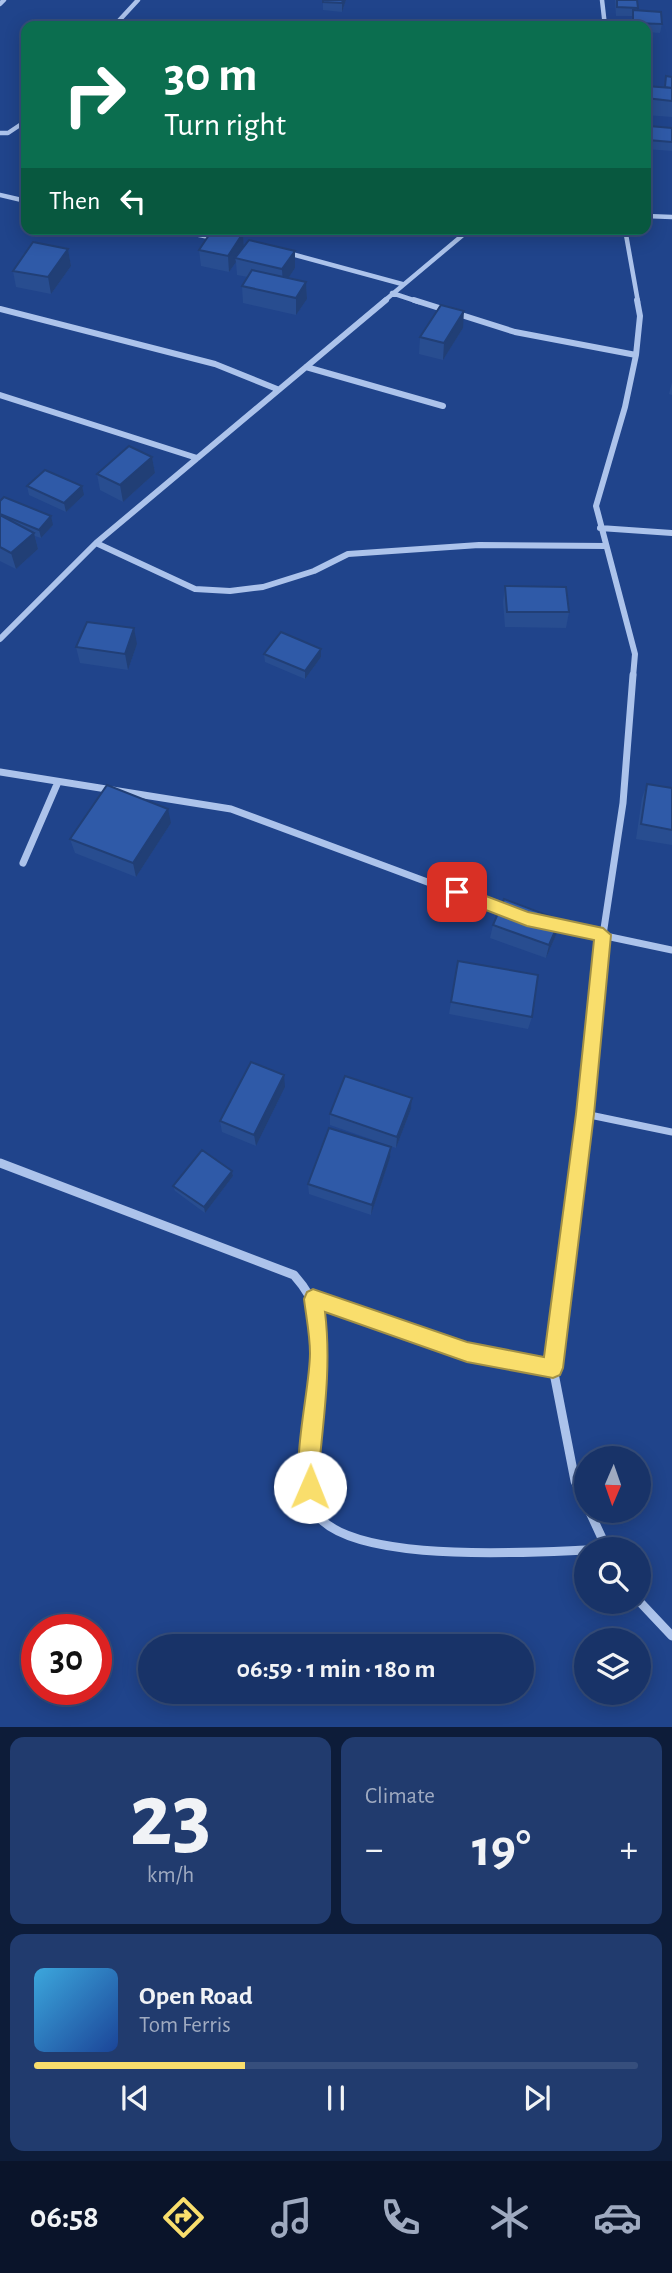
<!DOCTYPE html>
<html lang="en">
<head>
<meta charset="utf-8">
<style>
	body { margin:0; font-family:"Alegreya Sans",sans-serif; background:#213b6e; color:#f1f3f6; height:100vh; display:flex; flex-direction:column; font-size:26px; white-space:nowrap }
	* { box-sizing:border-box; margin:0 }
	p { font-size:23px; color:#9faac0 }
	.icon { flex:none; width:38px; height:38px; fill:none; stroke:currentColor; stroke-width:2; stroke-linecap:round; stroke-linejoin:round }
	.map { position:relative; height:1727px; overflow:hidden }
	.panel { display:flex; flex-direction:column; gap:10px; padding:10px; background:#0d1c39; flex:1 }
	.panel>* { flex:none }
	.hud { position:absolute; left:21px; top:21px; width:630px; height:214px; border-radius:14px; box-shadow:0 4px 18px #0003,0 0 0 2px #364e7c; background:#0b6e4f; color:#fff; overflow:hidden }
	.needle { width:46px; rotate:182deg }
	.tools { position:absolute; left:574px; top:1446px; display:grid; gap:14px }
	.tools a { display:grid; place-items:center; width:77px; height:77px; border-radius:50%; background:#183368; box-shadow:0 4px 18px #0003,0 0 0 2px #364e7c; font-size:35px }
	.speed { position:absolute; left:21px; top:1614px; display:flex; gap:14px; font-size:35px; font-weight:700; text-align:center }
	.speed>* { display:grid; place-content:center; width:91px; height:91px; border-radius:50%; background:#183368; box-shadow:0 4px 18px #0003,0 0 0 2px #364e7c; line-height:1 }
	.speed .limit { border:10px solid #d22; background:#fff; color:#111 }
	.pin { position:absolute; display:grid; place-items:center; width:60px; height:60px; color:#fff; margin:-30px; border-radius:14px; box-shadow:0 4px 10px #0006 }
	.me { position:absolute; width:77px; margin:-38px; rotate:1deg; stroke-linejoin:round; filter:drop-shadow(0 0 5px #0008) }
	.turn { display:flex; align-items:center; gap:24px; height:147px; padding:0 28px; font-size:32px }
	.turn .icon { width:91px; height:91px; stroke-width:2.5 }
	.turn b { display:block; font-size:49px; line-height:60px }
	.then { display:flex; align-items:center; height:66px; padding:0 28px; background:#0003; gap:14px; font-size:26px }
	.big { font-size:52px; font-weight:700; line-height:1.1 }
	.panel .tile { flex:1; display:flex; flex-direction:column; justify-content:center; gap:10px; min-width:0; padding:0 24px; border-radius:14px; background:#213b6e }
	.panel .dial { align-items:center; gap:0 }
	.dial b { font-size:91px; line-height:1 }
	.song { display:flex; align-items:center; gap:21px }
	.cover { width:84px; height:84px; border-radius:10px; background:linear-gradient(135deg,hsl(200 70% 55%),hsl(220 70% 35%)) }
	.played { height:7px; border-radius:4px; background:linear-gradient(90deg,#f9de6c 35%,#364e7c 35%) }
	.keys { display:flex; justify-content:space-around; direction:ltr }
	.heat { display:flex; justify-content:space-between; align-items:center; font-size:38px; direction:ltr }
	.panel .tiles { flex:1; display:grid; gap:10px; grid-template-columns:1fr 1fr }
	.tile:last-child { grid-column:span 2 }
	.trip { position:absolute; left:138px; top:1634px; width:396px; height:70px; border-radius:35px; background:#183368; box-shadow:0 4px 18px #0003,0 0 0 2px #364e7c; font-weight:700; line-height:70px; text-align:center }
	.tab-bar { display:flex; height:112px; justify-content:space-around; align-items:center; background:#0a142a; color:#9faac0 }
	.tab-bar .icon { width:49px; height:49px }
	.tab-bar .active { color:#f9de6c }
	.tab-bar b { font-size:32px; color:#f1f3f6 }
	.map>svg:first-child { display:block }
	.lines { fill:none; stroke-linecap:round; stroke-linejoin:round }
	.street-far3 { stroke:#acc3eb; stroke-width:4.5 }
	.street-far2 { stroke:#acc3eb; stroke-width:6 }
	.street-far1 { stroke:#acc3eb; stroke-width:7 }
	.street { stroke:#acc3eb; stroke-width:9 }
	.wall { fill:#284d90 }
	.shaded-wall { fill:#213f76 }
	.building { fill:#2f5aa8; stroke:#213f76; stroke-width:2 }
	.route { fill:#f9de6c; stroke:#a29046; stroke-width:2 }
</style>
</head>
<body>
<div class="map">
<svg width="672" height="1727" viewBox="0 0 672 1727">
	<rect width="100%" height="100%" fill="#20448b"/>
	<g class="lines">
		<path class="street-far3" d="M602,0L605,26
			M0,4L4,0
			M114,26L138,0
			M0,133H8L26,121
			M0,195L26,201
			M646,216L672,217
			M170,229L214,238
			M625,229L638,302
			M288,253L402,284
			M392,293L419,302
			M383,302L470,229"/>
		<path class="street-far2" d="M414,300L515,332L636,355
			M0,309L215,364L277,389
			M306,367L443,406
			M0,395L197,458
			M600,528L672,533
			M96,543L195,589L230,591L263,587L314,571L348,554L479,545L606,546
			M0,639L96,543L386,300
			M633,677L635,654L596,506L625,407L636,355L640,316L637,300"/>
		<path class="street-far1" d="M0,772L231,809L508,912
			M23,863L58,782
			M549,924L672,950
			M585,1114L672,1132
			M581,1145L603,935L623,803L633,675"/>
		<path class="street" d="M581,1143L553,1368L575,1481L586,1504
			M0,1163L294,1275C320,1304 321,1325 319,1363C317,1403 297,1469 312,1506C335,1566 531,1552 586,1550
			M313,1299L467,1352L553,1368
			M589,1510L607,1549
			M639,1601L672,1636"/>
	</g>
	<path class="wall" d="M346,0L342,12L323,10V2Z
		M615,0H637V11L662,24L660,33L646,32V26H631L632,16H616Z
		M666,76L672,77V117L646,115V86L664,87Z
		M649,126L672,128V151L646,149Z
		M243,233L244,246L295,251V268L288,278L306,282L307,299L296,315L243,303L242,286L248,277L237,275L236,262L229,272L201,266L199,250Z
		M68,249L71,266L51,294L16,287L13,271Z
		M463,328L443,360L419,354L420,337Z
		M672,382V395L669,394Z
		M152,457L155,473L123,502L100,490L97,474Z
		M27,486L84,495L66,512L29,495Z
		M0,501L53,525L41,538L35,536L38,549L16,569L0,561Z
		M505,586L569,612L566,628L505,627L503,602Z
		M137,644L128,670L80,663L76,647Z
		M264,654L321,657L305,679L265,662Z
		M647,784L672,788V845L636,839L642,798Z
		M171,823L136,877L75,853L70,839Z
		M560,920L557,933L546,958L490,938L493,925Z
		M458,961L532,1017L528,1029L449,1014Z
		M285,1087L256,1146L222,1132L220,1121Z
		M412,1098L411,1109L396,1148L330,1125V1114Z
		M391,1147L390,1158L371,1215L309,1194L308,1184Z
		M232,1171L233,1176L205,1213L175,1191L173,1186Z"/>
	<path class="shaded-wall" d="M343,0H346L342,12V3Z
		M243,233L244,249L235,258L236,262L229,272L228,256Z
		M68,249L71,266L51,294L48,277Z
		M295,251V268L283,286L282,269Z
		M306,282L307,299L296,315V298Z
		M464,311L463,328L443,360L444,343Z
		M152,457L155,473L123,502L120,485Z
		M82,486L84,495L66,512L64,503Z
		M51,516L53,525L41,538L39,530Z
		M34,533L38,549L16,569L11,553Z
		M134,628L137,644L128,670L125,654Z
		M321,649V657L305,679V671Z
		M168,809L171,823L136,877L133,863Z
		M560,920L557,933L546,958L549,945Z
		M284,1075L285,1087L256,1146L254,1135Z
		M412,1098L411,1109L396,1148L397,1137Z
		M391,1147L390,1158L371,1215L372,1205Z
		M232,1171L233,1176L205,1213L204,1207Z"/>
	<path class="building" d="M323,0H343L342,3L323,2Z
		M617,0H637L638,8L617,7Z
		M633,10L661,12L662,24L633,23Z
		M666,76L672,77V88L665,87Z
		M646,86L672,88V101L646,98Z
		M649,126L672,128V142L648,140Z
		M213,229H227L243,233L228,256L199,250Z
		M249,240L295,251L282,269L235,258Z
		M33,242L68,249L48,277L13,271Z
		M252,270L306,282L296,298L242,286Z
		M441,305L464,311L444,343L420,337Z
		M129,446L152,457L120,485L97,474Z
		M45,470L82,486L64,503L27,486Z
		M4,497L51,516L39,530L0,514V501Z
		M0,515L34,533L11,553L0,547Z
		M505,586L566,587L569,612H507Z
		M87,622L134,628L125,654L76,647Z
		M281,632L321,649L305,671L264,654Z
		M647,784L672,788V830L641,824Z
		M107,785L168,809L133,863L70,839Z
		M504,899L560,920L549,945L493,925Z
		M458,961L538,975L532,1017L451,1002Z
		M251,1062L284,1075L254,1135L220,1121Z
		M345,1076L412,1098L397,1137L330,1114Z
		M329,1128L391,1147L372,1205L308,1184Z
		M202,1150L232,1171L204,1207L173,1186Z"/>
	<path class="route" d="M457,885L528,912L603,928L611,935L594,1114L563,1368L560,1375L553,1378L467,1362L325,1312C331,1361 325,1408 320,1457C319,1470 322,1483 318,1495L310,1498L303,1495C290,1463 310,1390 310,1353C310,1335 306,1316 304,1299L307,1292L313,1289L467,1342L544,1357L576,1114L594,940L527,926L452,897L449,892Z"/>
</svg>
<div class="tools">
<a><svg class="needle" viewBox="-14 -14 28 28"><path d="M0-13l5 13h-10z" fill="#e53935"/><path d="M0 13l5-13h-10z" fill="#9faac0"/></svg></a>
<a><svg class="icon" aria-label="search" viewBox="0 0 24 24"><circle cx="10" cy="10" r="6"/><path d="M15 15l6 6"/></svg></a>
<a><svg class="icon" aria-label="layers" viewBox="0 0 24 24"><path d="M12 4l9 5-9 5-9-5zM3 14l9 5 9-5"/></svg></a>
</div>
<div class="speed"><div class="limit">30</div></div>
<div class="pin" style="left:457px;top:892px;background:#d93025"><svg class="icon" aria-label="arrive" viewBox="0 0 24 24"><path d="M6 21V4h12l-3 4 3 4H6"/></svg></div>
<svg class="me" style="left:310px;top:1487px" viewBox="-20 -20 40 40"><circle r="19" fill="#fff"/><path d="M0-13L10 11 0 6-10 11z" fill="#f9de6c"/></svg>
<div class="trip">06:59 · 1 min · 180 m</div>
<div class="hud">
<div class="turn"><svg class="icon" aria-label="right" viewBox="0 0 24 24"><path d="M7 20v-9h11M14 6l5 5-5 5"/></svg><div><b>30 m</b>Turn right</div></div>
<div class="then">Then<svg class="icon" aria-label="left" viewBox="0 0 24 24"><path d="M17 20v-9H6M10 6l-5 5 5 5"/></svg></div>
</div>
</div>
<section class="panel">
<div class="tiles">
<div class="tile dial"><b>23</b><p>km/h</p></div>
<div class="tile"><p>Climate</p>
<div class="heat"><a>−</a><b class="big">19°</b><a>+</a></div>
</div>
<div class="tile">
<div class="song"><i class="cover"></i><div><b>Open Road</b><p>Tom Ferris</p></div></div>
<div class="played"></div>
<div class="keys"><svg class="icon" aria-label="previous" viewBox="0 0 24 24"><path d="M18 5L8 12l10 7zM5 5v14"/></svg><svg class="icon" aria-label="pause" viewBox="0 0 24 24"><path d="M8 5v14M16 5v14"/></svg><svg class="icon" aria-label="next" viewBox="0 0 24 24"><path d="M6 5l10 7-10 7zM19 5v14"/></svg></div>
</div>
</div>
</section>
<nav class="tab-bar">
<b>06:58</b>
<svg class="icon active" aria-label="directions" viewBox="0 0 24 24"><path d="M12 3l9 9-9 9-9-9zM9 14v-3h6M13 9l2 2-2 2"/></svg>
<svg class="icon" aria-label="music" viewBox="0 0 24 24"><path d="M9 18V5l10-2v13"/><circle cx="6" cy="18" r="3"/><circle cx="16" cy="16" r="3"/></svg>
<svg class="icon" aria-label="phone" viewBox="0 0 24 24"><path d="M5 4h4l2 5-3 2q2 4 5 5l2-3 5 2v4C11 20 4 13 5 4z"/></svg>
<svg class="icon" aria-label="climate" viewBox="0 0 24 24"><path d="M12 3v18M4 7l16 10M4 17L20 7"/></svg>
<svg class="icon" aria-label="car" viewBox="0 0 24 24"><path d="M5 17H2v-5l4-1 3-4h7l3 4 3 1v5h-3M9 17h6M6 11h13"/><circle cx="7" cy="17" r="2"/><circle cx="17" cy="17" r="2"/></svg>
</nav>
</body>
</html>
